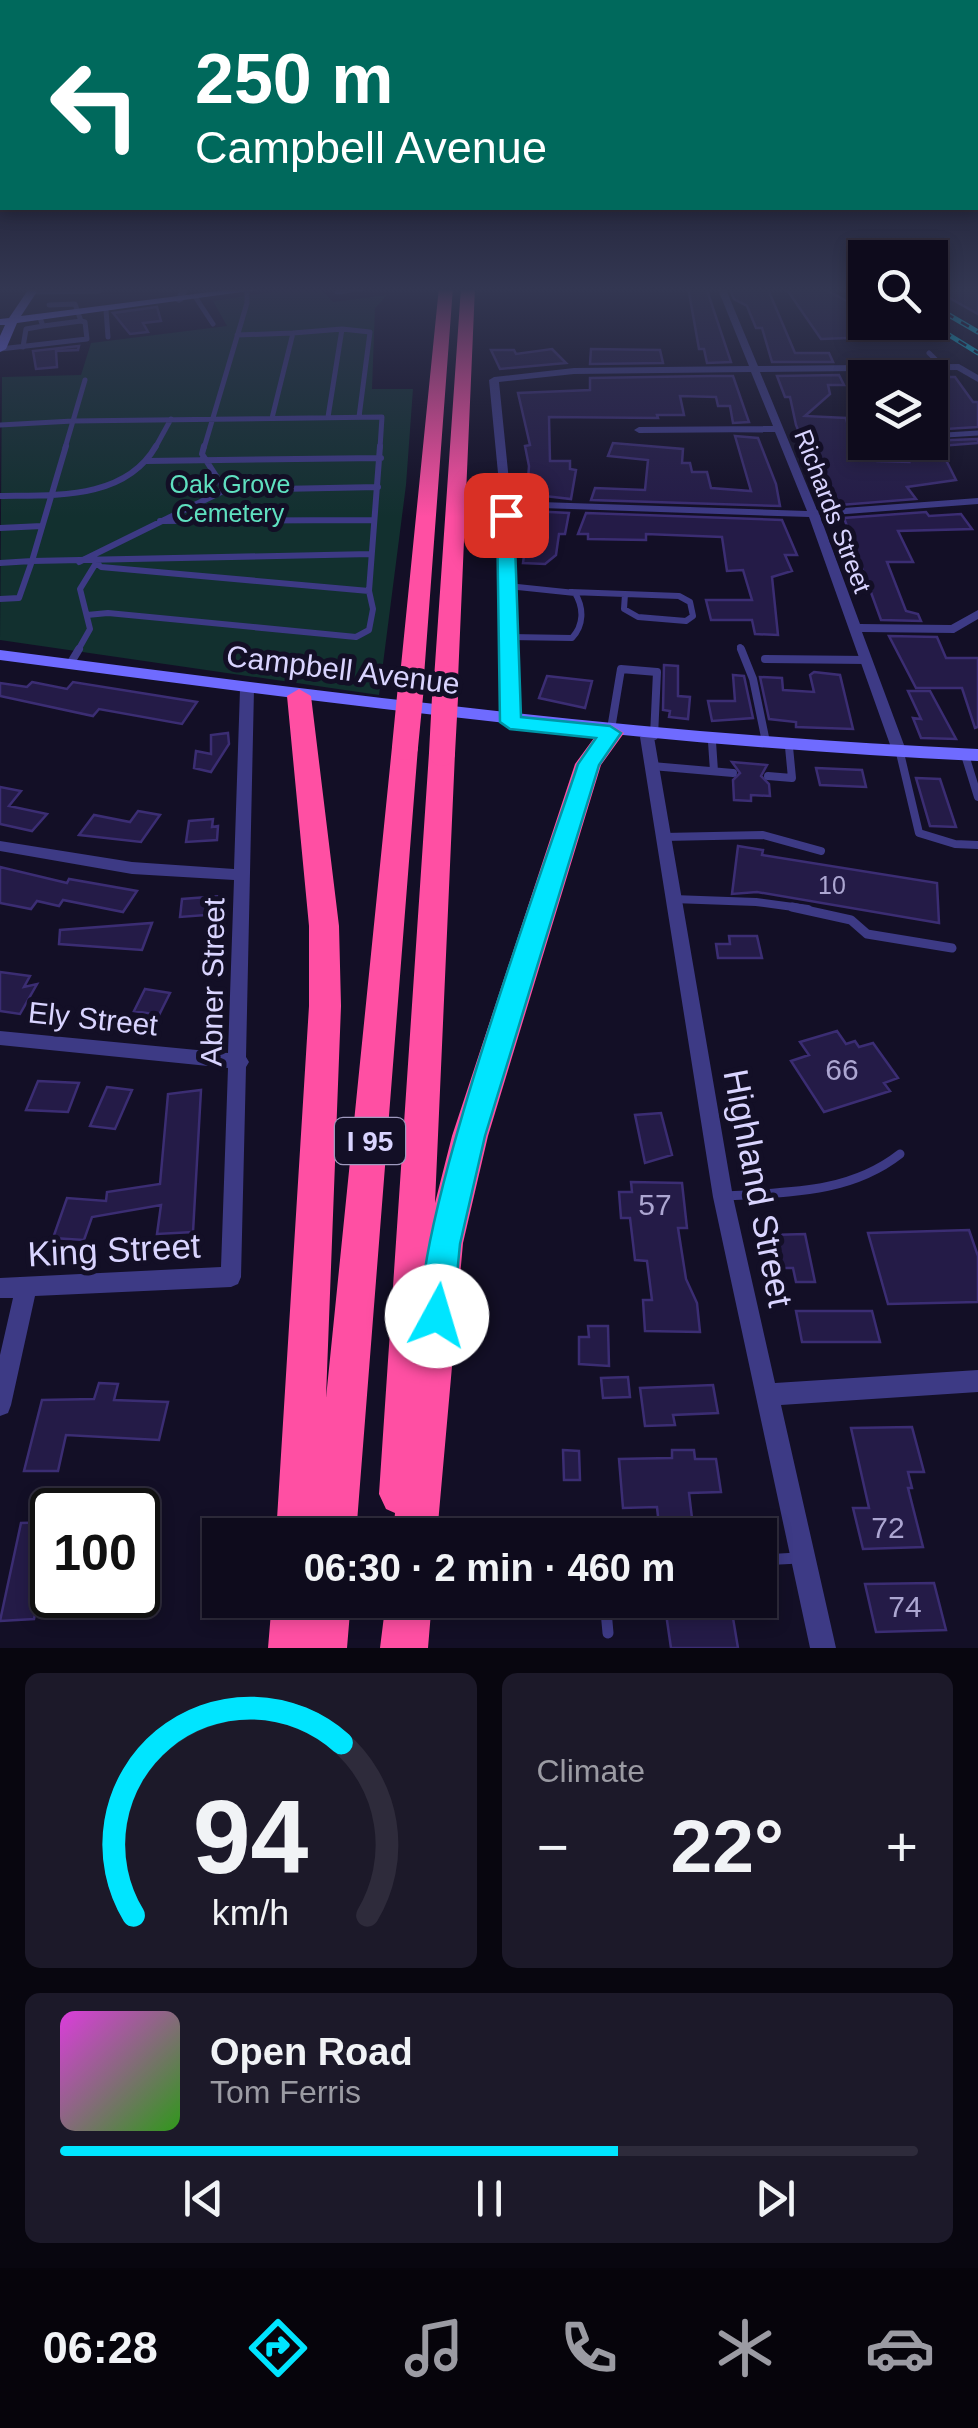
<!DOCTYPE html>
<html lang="en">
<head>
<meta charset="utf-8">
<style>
	body { margin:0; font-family:Arial,sans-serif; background:#1c1929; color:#f1f3f6; height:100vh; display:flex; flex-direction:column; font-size:38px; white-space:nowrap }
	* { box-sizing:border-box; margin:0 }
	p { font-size:32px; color:#9b9ba3 }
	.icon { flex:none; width:55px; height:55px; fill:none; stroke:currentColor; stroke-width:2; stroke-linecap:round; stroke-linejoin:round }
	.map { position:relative; height:1648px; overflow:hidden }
	.details { display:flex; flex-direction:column; gap:25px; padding:25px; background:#08060f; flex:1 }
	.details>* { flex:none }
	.top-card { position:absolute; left:0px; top:0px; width:980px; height:210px; box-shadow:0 5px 15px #0003,0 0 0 2px #2e2b3b; background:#00695c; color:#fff; overflow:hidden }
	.controls { position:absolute; left:848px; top:240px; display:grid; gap:20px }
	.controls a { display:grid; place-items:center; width:100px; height:100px; border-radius:0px; background:#0e0b1c; box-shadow:0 5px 15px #0003,0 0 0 2px #2e2b3b; font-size:50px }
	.speed { position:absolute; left:30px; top:1488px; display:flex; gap:20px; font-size:50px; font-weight:700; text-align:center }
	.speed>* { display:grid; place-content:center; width:130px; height:130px; border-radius:50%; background:#0e0b1c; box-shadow:0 5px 15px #0003,0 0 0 2px #2e2b3b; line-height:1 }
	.speed .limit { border:5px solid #111; border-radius:15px; background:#fff; color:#111 }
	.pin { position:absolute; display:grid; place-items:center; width:85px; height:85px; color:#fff; margin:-42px; border-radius:20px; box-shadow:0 5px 15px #0006 }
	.me { position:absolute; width:110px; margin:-55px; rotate:6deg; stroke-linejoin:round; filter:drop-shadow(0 0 8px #0008) }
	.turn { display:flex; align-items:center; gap:35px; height:210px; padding:0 30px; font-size:45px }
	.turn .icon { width:130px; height:130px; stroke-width:2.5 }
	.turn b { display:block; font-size:70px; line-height:85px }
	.big { font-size:75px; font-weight:700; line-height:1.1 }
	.details .widget { flex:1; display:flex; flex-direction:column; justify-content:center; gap:15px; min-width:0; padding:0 35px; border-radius:15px; background:#1c1929 }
	.details .dial { align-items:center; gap:0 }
	.dial svg { height:260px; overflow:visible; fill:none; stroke:#2e2b3b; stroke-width:7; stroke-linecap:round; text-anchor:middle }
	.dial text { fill:#f1f3f6; stroke:none }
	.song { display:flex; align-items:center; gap:30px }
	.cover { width:120px; height:120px; border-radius:15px; background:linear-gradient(135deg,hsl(300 70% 55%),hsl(110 70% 35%)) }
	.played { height:10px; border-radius:5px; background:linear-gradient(90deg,#00e5ff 65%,#2e2b3b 65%) }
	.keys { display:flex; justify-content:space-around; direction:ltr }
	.heat { display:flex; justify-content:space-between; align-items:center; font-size:55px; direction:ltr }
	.details .tiles { flex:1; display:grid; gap:25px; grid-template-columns:1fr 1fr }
	.widget:last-child { grid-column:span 2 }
	.trip { position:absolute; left:202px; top:1518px; width:575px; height:100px; border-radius:0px; background:#0e0b1c; box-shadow:0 5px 15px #0003,0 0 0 2px #2e2b3b; font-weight:700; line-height:100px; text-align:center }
	.menu { display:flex; height:160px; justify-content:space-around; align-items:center; background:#06040b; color:#9b9ba3 }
	.menu .icon { width:70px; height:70px }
	.menu .active { color:#00e5ff }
	.menu b { font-size:45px; color:#f1f3f6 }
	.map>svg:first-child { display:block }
	.green { fill:#12302f }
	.building { fill:#241b47; stroke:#3b2d73; stroke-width:2.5 }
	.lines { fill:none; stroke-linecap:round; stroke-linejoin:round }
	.service-far4 { stroke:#3d3a85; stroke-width:5 }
	.service-far3 { stroke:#3d3a85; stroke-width:6 }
	.service-far2 { stroke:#3d3a85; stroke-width:8 }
	.service-far1 { stroke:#3d3a85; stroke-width:9 }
	.service { stroke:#3d3a85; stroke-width:11 }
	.minor { fill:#3d3a85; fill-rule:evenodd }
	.secondary { fill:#6f6bff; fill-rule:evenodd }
	.motorway { fill:#ff4fa3; fill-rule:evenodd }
	.rail-casing { stroke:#00e5ff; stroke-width:5 }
	.rail { stroke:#130f26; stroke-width:2.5; stroke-dasharray:9; stroke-linecap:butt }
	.motorway-bridge { stroke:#ff4fa3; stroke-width:26 }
	.route { fill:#00e5ff; stroke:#0095a6; stroke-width:2.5 }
	.labels { text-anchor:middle; stroke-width:10; stroke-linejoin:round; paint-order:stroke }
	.far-park-label { font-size:25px; fill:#5fe0c0; stroke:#130f26 }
	.far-street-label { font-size:25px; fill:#d9d4ff; stroke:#130f26 }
	.number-label { font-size:25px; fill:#aca6d1 }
	.shield { fill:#130f26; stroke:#9e99be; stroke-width:2.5 }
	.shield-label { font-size:28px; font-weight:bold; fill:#d9d4ff }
	.street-label { font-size:30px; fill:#d9d4ff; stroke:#130f26 }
	.near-number-label { font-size:30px; fill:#aca6d1 }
	.near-street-label { font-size:35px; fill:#d9d4ff; stroke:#130f26 }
</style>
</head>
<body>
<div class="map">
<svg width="978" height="1648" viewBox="0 0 978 1648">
	<rect width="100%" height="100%" fill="#130f26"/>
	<path class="green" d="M304,287H319L333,302L387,295L375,308L372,389H413L406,485L379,695L0,640L2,377L81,375L91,343L227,326L213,301Z"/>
	<path class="building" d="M688,287H706L731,362L707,363L704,349H699Z
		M729,287H767L795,353H829L833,362H772L762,328H756L747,306L734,299Z
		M785,287H821L865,311V322H888L901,336L821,339Z
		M930,287H978V314L953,300Z
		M157,307L161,321L143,323L148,332L130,334L113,313Z
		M79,346L78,350L56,351L57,367L36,369L33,351Z
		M552,349L566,363L500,369L491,350H514L516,354Z
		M591,349L660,350L663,363L590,364Z
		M839,375L844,385H828L830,394L805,416L846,418L847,422H860L865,442H869L877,461L909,462L900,442L978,439V443L939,446L956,480L907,487L916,499L840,505L827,501L796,425L790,397H785L777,376Z
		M711,376H733L749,422L733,423L730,406H718L716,397L680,396L684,415H657L658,418L549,417L550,461H570V469L576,470L571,499L527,494L529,466L525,446L530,445L518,393L590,390V378Z
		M930,377H955L973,402H978V427L930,430Z
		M735,436L758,438L776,484L780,506L591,500L595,488L645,490L648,460L608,456L613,443L683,449L682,463H690L692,472H707L711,488L751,491Z
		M530,511L569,513L565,534H559L556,555L545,564L523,563Z
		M926,512L929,516L961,514L972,529L898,531L913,562H887L906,611L918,614L921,621L881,620L844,518Z
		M586,513L782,520L797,555H785L792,571L772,577L778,635L755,634L752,620H711L706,600H752L743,570L727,571L722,537L646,534V540L588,539V534H578Z
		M889,636L937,637L946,658H978V727L975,728L962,688H916Z
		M664,665L678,666V696L690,697L688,719L669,717L670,711L663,710Z
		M814,672L840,675L853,729L796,727V722L769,719L760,677L782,678L783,690L814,692L810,675Z
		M733,675L744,676L753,718L712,721L708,701H735Z
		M547,676L592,681L585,708L539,698Z
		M32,682L67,689L73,682L197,702L182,724L99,709L93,716L0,696V683L27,687Z
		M908,691H930L956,739L921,738L913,718L921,719Z
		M228,733L229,744L211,772L194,768L196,751L211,754V735Z
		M732,762L767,765L761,776L769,784L770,796L751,795V801L734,800L733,780L740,773Z
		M816,768L862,770L866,787L820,785Z
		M916,778L940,779L956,827L930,826Z
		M0,787L21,791L9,806L47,814L32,831L0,824Z
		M138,811L160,815L141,842L79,835L94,815L130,822Z
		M213,819L212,827L218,826L217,840L186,842L189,821Z
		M738,846L763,850L762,855L937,883L939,923L757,892L732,894Z
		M0,867L67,883L69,879L137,891L123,912L63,900L59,906L37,901L31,909L0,903Z
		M220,896L219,914L180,917L182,899Z
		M152,923L142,950L59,944L60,930Z
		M729,936H757L762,958H718L716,944H730Z
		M0,972L30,976L24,987L37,984L20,1014L0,1011Z
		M145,989L170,993L159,1015L134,1011Z
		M837,1031L846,1044L855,1041L859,1047L873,1043L898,1078L884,1083L890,1091L824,1112L791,1061L809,1055L800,1042Z
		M38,1081L79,1083L68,1112L26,1110Z
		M107,1087L132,1090L115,1129L90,1126Z
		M201,1090L193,1232L157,1234L161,1205L92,1217L84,1240L53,1238L67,1198L106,1201L107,1192L160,1184L168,1094Z
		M661,1113L672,1155L645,1163L635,1115Z
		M631,1182L682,1183L687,1228H678L686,1279L697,1303L700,1332L645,1331L643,1300H652L647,1261L635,1260L630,1218H621L619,1192H632Z
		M969,1230L978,1256V1302L888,1304L868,1233Z
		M805,1234L815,1282H796L793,1268H777L771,1235Z
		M796,1311H872L880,1342H802Z
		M588,1326H608L609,1366L579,1364V1337H589Z
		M628,1377L630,1397L603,1398L601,1378Z
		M99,1383L118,1384L114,1400L168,1402L159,1440L66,1435L58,1471H24L42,1400L94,1399Z
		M713,1385L718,1413L673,1415L675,1425L645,1426L640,1388Z
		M912,1427L924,1472H908L912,1488H908L923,1547L863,1549L853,1508H869L851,1428Z
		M563,1450L579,1451L580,1480H564Z
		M672,1450H694L695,1459H716L721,1492L689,1493L694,1535H660L657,1507L623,1508L619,1459L672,1458Z
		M52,1522L48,1597H39L34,1619L0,1621L21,1523Z
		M934,1583L946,1630L876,1632L865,1584Z
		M664,1600H730L738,1648H671Z"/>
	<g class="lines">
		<path class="service-far4" d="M32,292L99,291
			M337,292L372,287
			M196,298L213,324
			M106,310L108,337
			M40,318L43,326L81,321L75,304L49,305
			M342,329L370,332L359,417
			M293,333L342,329L328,417
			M237,335L293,333L272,418
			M23,347L26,329L43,326
			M0,349L87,339L85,322L81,321
			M929,353L943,367
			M0,425L73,421L85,380
			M930,436L978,433
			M65,448L73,421L382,417L380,448
			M155,448L171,419
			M204,448L247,303V290"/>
		<path class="service-far3" d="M66,446L32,561L371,554
			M146,461L381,458
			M225,490L378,487
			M0,496C55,495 125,500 156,446
			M160,521L374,520
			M0,528L42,526
			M79,562L225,490L202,454L204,446
			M96,562L101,567L369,591L380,446
			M0,563L32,561L19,598L0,599
			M507,586L575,593C584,608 584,625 572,638L510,637
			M571,592L625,594
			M625,594L679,596L690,602L693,616L686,621L638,617L624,609Z
			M87,615L108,613L356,637L369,630L373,609L369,591
			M740,647L742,652
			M77,652L90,629L80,589L96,563"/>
		<path class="service-far2" d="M741,649L753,679L766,742
			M765,659L867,660
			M70,664L79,649
			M611,729L621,669L657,672L654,736
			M712,742L714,771
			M900,753L919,833L955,844L978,845
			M965,755L978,797
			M652,766L733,773
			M768,776L792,778L789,747
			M663,837L763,835L821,851
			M673,899L756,902L808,909"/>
		<path class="service-far1" d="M792,907L851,920L867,934L952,948
			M725,1196C787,1192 849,1194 900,1154"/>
		<path class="service" d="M760,1560L798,1558
			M605,1600L608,1633"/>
		<path class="minor" d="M181,287H189L183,301L179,303L175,301Z
			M717,287H725L758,366L959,364L978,375V382L957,370L760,372L817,510L978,498V504L820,516L860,624L951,625L978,610V619L954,633L862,632L907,753L905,756H895L893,753L809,517L511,507L517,722L510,726L503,722L501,504L489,380L494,377L574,368L749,366ZM751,372L773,426L639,427L634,430L639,433L775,432L807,511L511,501L499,382L574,374Z
			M247,685L254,689L246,1057L249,1062L246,1067L241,1277L238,1284L231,1287L35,1296L11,1405L8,1413L0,1416V1355L13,1298H0V1278L221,1267L228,1068L0,1045V1031L228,1053L234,880L132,874L0,851V841L132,862L234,869L240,689Z
			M647,733L654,737L733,1197L775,1383L978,1370V1392L781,1405L836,1648H810L713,1197L640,737Z"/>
		<path class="secondary" d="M30,287H40L21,316L249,287H277L17,323L6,349L0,352V336L5,325H0V319L9,318Z
			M0,650C325,692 650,735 978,749V761C650,746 325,703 0,660Z"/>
		<path class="motorway" d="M439,287H453L424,676L412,683L400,676Z
			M461,287H475L458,679L446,686L434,679Z
			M299,689L311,696L339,926L341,1006L326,1398L392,747L405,739L418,747L356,1535H276L309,1006V926L287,696Z
			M611,725L624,733L601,765L488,1136L463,1243L437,1535H393L395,1513L386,1509L379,1494L429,753L442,745L455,753L435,1203L452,1136L575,764L602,727Z
			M272,1600H351L347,1648H268Z
			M386,1600H432L428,1648H380Z"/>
		<defs>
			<path id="rail" d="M930,304L978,332
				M928,322L978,353"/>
		</defs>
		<use href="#rail" class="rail-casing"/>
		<use href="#rail" class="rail"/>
		<path class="motorway-bridge" d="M405,747L412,676
			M442,753L446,679"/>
	</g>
	<linearGradient id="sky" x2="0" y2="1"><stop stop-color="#0a0815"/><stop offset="0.56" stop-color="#333752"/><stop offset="1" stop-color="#333752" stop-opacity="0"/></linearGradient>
	<rect width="978" height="517" fill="url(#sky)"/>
	<path class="route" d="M506,510L514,515L521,717L610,726L621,733L599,765L485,1136L460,1244L453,1316L448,1328L437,1332L425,1328C398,1263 549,853 578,764L596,738L510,729L500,722L497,515Z"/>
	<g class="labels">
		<g class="far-park-label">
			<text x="230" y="493">Oak Grove<tspan x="230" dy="29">Cemetery</tspan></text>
		</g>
		<g class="far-street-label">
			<text transform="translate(833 511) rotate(69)" y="9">Richards Street</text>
		</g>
		<g class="number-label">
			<text x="832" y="894">10</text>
		</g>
		<rect class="shield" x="335" y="1118" width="70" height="46" rx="8"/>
		<g class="shield-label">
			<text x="370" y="1151">I 95</text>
		</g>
		<g class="street-label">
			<text transform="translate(343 670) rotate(7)" y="10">Campbell Avenue</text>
			<text transform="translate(213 982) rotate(-89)" y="10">Abner Street</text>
			<text transform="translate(93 1019) rotate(6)" y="10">Ely Street</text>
		</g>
		<g class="near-number-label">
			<text x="842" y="1080">66</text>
			<text x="655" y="1215">57</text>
			<text x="888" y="1538">72</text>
			<text x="905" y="1617">74</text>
		</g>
		<g class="near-street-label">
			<text transform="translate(758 1188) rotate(79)" y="12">Highland Street</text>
			<text transform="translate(114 1250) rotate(-3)" y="12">King Street</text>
		</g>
	</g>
</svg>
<div class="controls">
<a><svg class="icon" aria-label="search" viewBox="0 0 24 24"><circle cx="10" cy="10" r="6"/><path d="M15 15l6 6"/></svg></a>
<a><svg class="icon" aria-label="layers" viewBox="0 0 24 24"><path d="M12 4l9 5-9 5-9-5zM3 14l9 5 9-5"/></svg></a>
</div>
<div class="speed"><div class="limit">100</div></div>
<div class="pin" style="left:506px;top:515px;background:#d93025"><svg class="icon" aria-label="arrive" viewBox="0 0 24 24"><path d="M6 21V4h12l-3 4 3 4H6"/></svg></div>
<svg class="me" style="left:437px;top:1316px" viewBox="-20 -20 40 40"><circle r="19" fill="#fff"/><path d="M0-13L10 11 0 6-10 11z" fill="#00e5ff"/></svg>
<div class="trip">06:30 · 2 min · 460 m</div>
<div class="top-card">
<div class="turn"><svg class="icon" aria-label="left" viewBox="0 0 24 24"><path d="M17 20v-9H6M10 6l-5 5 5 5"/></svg><div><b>250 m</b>Campbell Avenue</div></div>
</div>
</div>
<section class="details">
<div class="tiles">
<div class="widget dial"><svg viewBox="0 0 100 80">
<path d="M14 69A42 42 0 1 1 86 69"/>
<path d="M14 69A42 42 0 0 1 78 16" stroke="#00e5ff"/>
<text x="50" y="56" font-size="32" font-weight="700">94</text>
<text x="50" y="72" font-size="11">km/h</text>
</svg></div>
<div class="widget"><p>Climate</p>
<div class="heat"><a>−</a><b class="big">22°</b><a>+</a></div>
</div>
<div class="widget">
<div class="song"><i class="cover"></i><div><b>Open Road</b><p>Tom Ferris</p></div></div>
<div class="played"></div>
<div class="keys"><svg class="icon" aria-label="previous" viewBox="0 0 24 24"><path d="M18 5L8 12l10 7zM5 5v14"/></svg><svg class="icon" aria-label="pause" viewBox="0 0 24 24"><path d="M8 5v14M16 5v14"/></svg><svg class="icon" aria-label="next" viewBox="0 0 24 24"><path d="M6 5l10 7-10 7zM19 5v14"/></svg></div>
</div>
</div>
</section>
<nav class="menu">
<b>06:28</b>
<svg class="icon active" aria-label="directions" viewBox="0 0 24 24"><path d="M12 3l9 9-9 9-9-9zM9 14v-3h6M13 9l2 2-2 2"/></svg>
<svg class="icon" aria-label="music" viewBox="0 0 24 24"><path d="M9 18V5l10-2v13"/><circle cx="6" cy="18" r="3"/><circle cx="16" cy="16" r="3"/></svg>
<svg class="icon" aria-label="phone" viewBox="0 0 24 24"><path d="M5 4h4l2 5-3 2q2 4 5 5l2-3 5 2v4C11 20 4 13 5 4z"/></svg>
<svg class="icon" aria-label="climate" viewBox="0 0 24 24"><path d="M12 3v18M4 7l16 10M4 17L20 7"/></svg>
<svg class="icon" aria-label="car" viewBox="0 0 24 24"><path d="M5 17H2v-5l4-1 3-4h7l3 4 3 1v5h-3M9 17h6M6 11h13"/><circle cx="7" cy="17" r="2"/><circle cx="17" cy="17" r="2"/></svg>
</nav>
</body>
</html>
